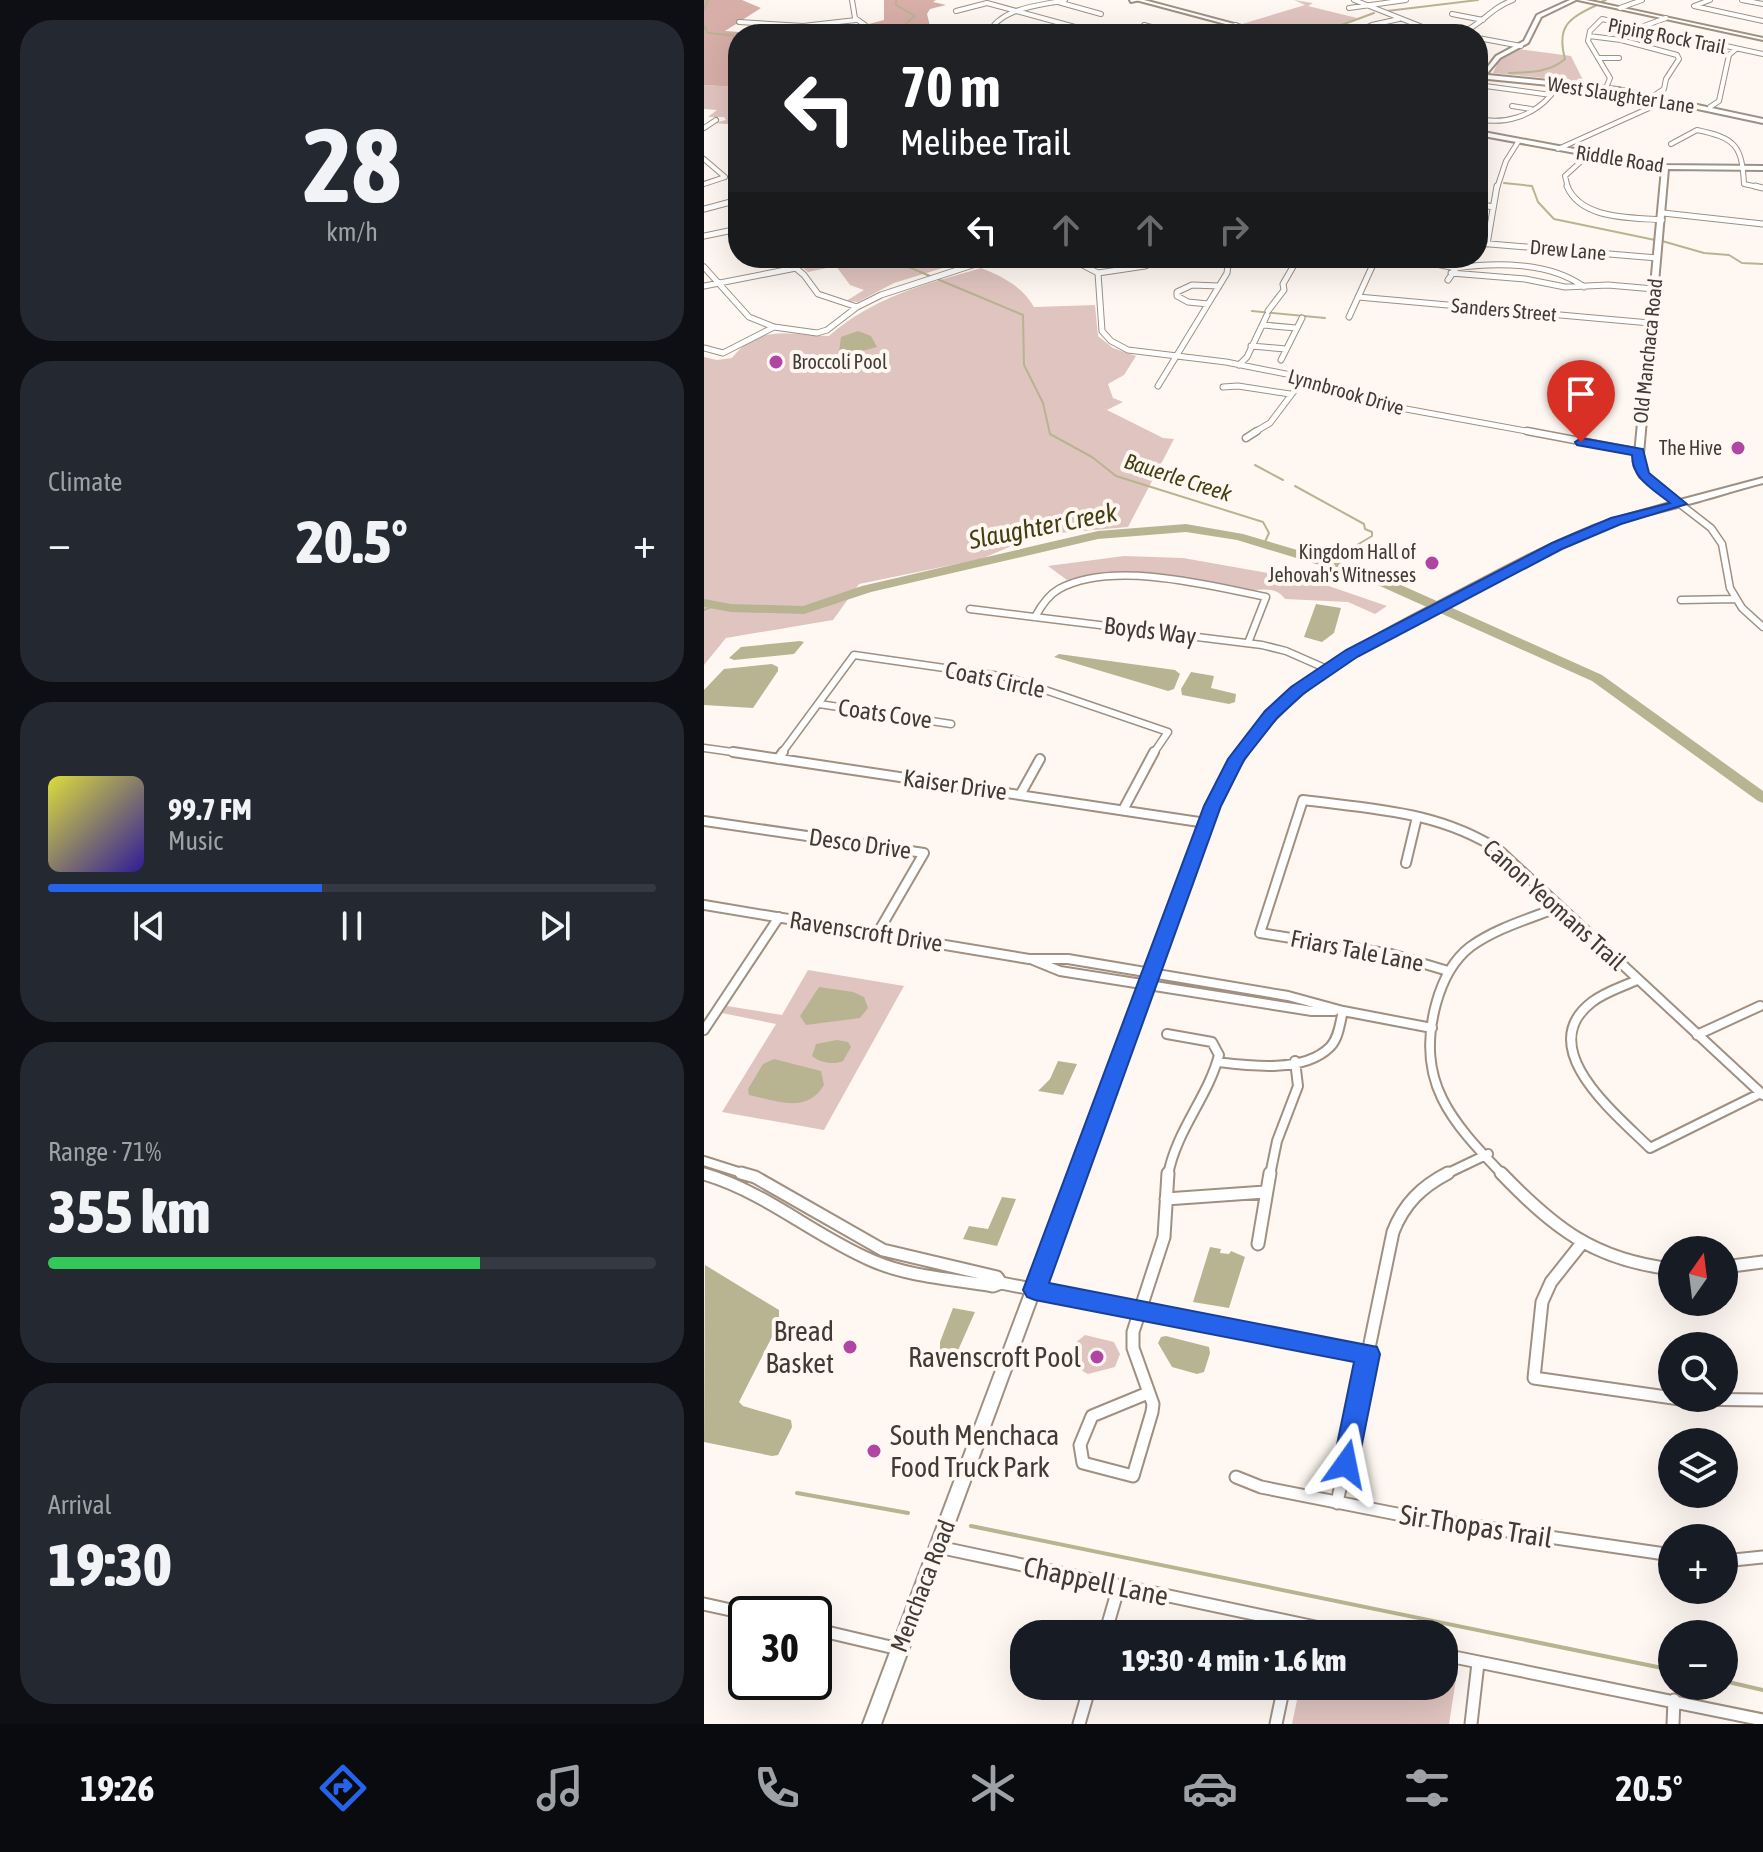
<!DOCTYPE html>
<html lang="en">
<head>
<meta charset="utf-8">
<style>
	body { margin:0; font-family:"Asap Condensed",sans-serif; background:#242831; color:#f1f3f6; height:100vh; display:flex; flex-direction:column; font-size:30px; white-space:nowrap }
	* { box-sizing:border-box; margin:0 }
	p { font-size:26px; color:#9ea1a6 }
	.icon { flex:none; width:44px; height:44px; fill:none; stroke:currentColor; stroke-width:2; stroke-linecap:round; stroke-linejoin:round }
	.map { position:relative; flex:1; overflow:hidden }
	.side { display:flex; flex-direction:column; gap:20px; padding:20px; background:#0d0f14; width:704px }
	.side>* { flex:none }
	.banner { position:absolute; left:24px; top:24px; width:760px; height:244px; border-radius:32px; box-shadow:0 8px 32px #0002; background:#202124; color:#fff; overflow:hidden }
	.needle { width:52px; rotate:14deg }
	.tools { position:absolute; left:954px; top:1236px; display:grid; gap:16px }
	.tools a { display:grid; place-items:center; width:80px; height:80px; border-radius:50%; background:#171b24; box-shadow:0 8px 32px #0002; font-size:40px }
	.speed { position:absolute; left:24px; top:1596px; display:flex; gap:16px; font-size:40px; font-weight:700; text-align:center }
	.speed>* { display:grid; place-content:center; width:104px; height:104px; border-radius:50%; background:#171b24; box-shadow:0 8px 32px #0002; line-height:1 }
	.speed .limit { border:4px solid #111; border-radius:12px; background:#fff; color:#111 }
	.pin { position:absolute; display:grid; place-items:center; width:68px; height:68px; color:#fff; margin:-82px -34px; border-radius:50% 50% 50% 0; rotate:-45deg; box-shadow:0 0 8px #0007 }
	.pin .icon { rotate:45deg }
	.me { position:absolute; width:88px; margin:-44px; rotate:12deg; stroke-linejoin:round; filter:drop-shadow(0 0 6px #0008) }
	.turn { display:flex; align-items:center; gap:28px; height:168px; padding:0 40px; font-size:36px }
	.turn .icon { width:104px; height:104px; stroke-width:2.5 }
	.turn b { display:block; font-size:56px; line-height:68px }
	.lanes { display:flex; align-items:center; height:76px; padding:0 40px; background:#0003; justify-content:center; gap:40px; direction:ltr }
	.lanes .off { opacity:.35 }
	.big { font-size:60px; font-weight:800; line-height:1.1 }
	.side .widget { flex:1; display:flex; flex-direction:column; justify-content:center; gap:12px; min-width:0; padding:0 28px; border-radius:32px; background:#242831 }
	.side .dial { align-items:center; gap:0 }
	.dial b { font-size:104px; line-height:1 }
	.song { display:flex; align-items:center; gap:24px }
	.cover { width:96px; height:96px; border-radius:12px; background:linear-gradient(135deg,hsl(60 70% 55%),hsl(250 70% 35%)) }
	.played { height:8px; border-radius:4px; background:linear-gradient(90deg,#2563eb 45%,#363941 45%) }
	.keys { display:flex; justify-content:space-around; direction:ltr }
	.heat { display:flex; justify-content:space-between; align-items:center; font-size:44px; direction:ltr }
	.charge { height:12px; border-radius:6px; background:linear-gradient(90deg,#34c759 71%,#363941 0) }
	.trip { position:absolute; left:306px; top:1620px; width:448px; height:80px; border-radius:32px; background:#171b24; box-shadow:0 8px 32px #0002; font-weight:800; line-height:80px; text-align:center }
	.tab-bar { display:flex; height:128px; justify-content:space-around; align-items:center; background:#090b0e; color:#9ea1a6 }
	.tab-bar .icon { width:56px; height:56px }
	.tab-bar .current { color:#2563eb }
	.tab-bar b { font-size:36px; color:#f1f3f6 }
	main { display:flex; flex:1; min-height:0 }
	.map>svg:first-child { display:block }
	.green { fill:#e0c4bf }
	.forest { fill:#d7aea8 }
	.water { fill:#b8b491 }
	.lines { fill:none; stroke-linecap:round; stroke-linejoin:round }
	.stream-far1 { stroke:#b8b491; stroke-width:2 }
	.stream { stroke:#b8b491; stroke-width:4 }
	.river { fill:#b8b491; fill-rule:evenodd }
	.street-far4-casing { stroke:#9f9082; stroke-width:6 }
	.street-far3-casing { stroke:#9f9082; stroke-width:7 }
	.street-far2-casing { stroke:#9f9082; stroke-width:9 }
	.street-far1-casing { stroke:#9f9082; stroke-width:12 }
	.street-casing { stroke:#9f9082; stroke-width:15 }
	.secondary-casing { stroke:#9f9082; stroke-width:4 }
	.primary-casing { stroke:#9f9082; stroke-width:4 }
	.street-far4 { stroke:#fff; stroke-width:4 }
	.street-far3 { stroke:#fff; stroke-width:5 }
	.street-far2 { stroke:#fff; stroke-width:6 }
	.street-far1 { stroke:#fff; stroke-width:8 }
	.street { stroke:#fff; stroke-width:11 }
	.secondary { fill:#fff; fill-rule:evenodd }
	.primary { fill:#fff; fill-rule:evenodd }
	.route { fill:#2563eb; stroke:#184099; stroke-width:2 }
	.poi-dot { fill:#b145a4; stroke:#fff8f2; stroke-width:3 }
	.labels { text-anchor:middle; stroke-width:8; stroke-linejoin:round; paint-order:stroke }
	.far-street-label { font-size:20px; fill:#413b35; stroke:#fff8f2 }
	.far-poi-label { font-size:20px; fill:#413b35; stroke:#fff8f2; text-anchor:end }
	.far-water-label { font-size:22px; font-style:italic; fill:#433e11; stroke:#fff8f2 }
	.street-label { font-size:24px; fill:#413b35; stroke:#fff8f2 }
	.water-label { font-size:26px; font-style:italic; fill:#433e11; stroke:#fff8f2 }
	.near-poi-label { font-size:28px; fill:#413b35; stroke:#fff8f2; text-anchor:end }
	.near-street-label { font-size:28px; fill:#413b35; stroke:#fff8f2 }
</style>
</head>
<body>
<main>
<section class="side">
<div class="widget dial"><b>28</b><p>km/h</p></div>
<div class="widget"><p>Climate</p>
<div class="heat"><a>−</a><b class="big">20.5°</b><a>+</a></div>
</div>
<div class="widget">
<div class="song"><i class="cover"></i><div><b>99.7 FM</b><p>Music</p></div></div>
<div class="played"></div>
<div class="keys"><svg class="icon" aria-label="previous" viewBox="0 0 24 24"><path d="M18 5L8 12l10 7zM5 5v14"/></svg><svg class="icon" aria-label="pause" viewBox="0 0 24 24"><path d="M8 5v14M16 5v14"/></svg><svg class="icon" aria-label="next" viewBox="0 0 24 24"><path d="M6 5l10 7-10 7zM19 5v14"/></svg></div>
</div>
<div class="widget"><p>Range · 71%</p><b class="big">355 km</b><div class="charge"></div></div>
<div class="widget"><p>Arrival</p><b class="big">19:30</b></div>
</section>
<div class="map">
<svg width="1059" height="1724" viewBox="0 0 1059 1724">
	<rect width="100%" height="100%" fill="#fff8f2"/>
	<path class="green" d="M590,0L609,3L604,6L653,18C605,40 588,38 538,24L601,5Z
		M815,49L867,56L880,82L789,73L795,60Z
		M0,85L34,87V125L11,123L22,120L20,117H4L13,110L0,109Z
		M119,258H271L190,283L154,302L142,301L160,290L146,285L132,266L104,272L94,264Z
		M277,268C298,276 319,287 330,307L391,305L394,336L409,348L432,356L420,375L404,384L409,398L419,402L403,410L459,438L470,439L424,527L333,535L277,559L155,584L129,620L22,638L0,665V357L13,360L28,358C55,323 87,335 125,336C171,296 219,285 277,268Z
		M420,556L479,558L570,574L584,572L683,606L671,614L644,602L581,599C573,588 562,589 549,590C497,579 414,564 363,580L344,566Z
		M104,970L200,986L120,1130L18,1112L72,1024L18,1013L23,1006L78,1015Z
		M381,1335L410,1342L416,1354L411,1367L384,1374L370,1366L365,1353L370,1344Z
		M740,1677L752,1679L745,1724H588L596,1686H740Z"/>
	<path class="forest" d="M0,0H38L57,8L21,31L62,34H34V87L0,85Z
		M180,0H232L229,2L242,5L226,9L223,14L226,26L216,32L126,34L180,20Z"/>
	<path class="water" d="M154,331L167,336L173,347L147,354L135,352L137,337Z
		M612,604L637,608L630,633L618,642L600,637Z
		M96,641L100,642L90,654L30,660L25,658L37,647Z
		M355,654L471,670L476,674L470,689L464,691L350,657Z
		M68,664L74,667V671L49,708L0,705V690L20,669Z
		M487,672L510,676L507,688L532,694L531,702L525,704L478,695L477,689Z
		M115,987L149,992L160,997L164,1008L156,1018L102,1025L96,1016Z
		M133,1040L144,1042L147,1047L139,1061C130,1065 116,1063 108,1056L112,1044Z
		M70,1059L117,1071L120,1085C103,1114 74,1101 45,1095L44,1089L59,1064Z
		M354,1061L373,1064L359,1095L334,1091L346,1079Z
		M298,1197L312,1199L293,1246L259,1239L265,1226L284,1229Z
		M506,1247L517,1249L516,1253L525,1254L527,1251L541,1257L525,1308L489,1302Z
		M1,1265L75,1310V1323L35,1402L39,1406L87,1420L88,1427L74,1455L68,1456L0,1442Z
		M249,1308L271,1312L252,1355L236,1350V1342Z
		M462,1336L505,1347L506,1353L500,1372L493,1374L468,1367L454,1343L457,1337Z"/>
	<g class="lines">
		<path class="stream-far1" d="M897,2L902,0
			M0,9L4,0
			M683,11L774,0
			M0,26L4,33L34,36
			M190,34L211,16L192,5V0
			M613,34L670,13
			M805,73C825,72 845,73 861,59C852,26 865,18 893,5
			M800,183L828,186L834,202L850,219L951,240
			M958,241L1000,253L1025,255L1038,263L1059,264
			M183,258L319,315L320,365L339,403L346,434L388,457L412,476L559,522L565,533L560,544
			M548,311L621,318
			M551,465L579,480
			M591,486L660,524L661,529L668,532V536L623,563
			M0,610L11,605"/>
		<path class="stream" d="M93,1493L204,1513
			M267,1526L968,1670
			M1020,1681L1059,1690"/>
		<path class="river" d="M482,524L539,534L668,572L898,675L1059,791V803L1054,801L888,681L658,578L533,540L482,532L394,539L167,592L100,614L27,612L0,607V599L27,604L99,606L158,586L394,531Z"/>
		<defs>
			<path id="street-far4" d="M148,0L151,18L161,25
				M650,0L721,28L755,34
				M1006,0L990,6L1059,21
				M1038,0L1059,4
				M354,2L397,14
				M645,8L702,0
				M916,8L938,0
				M252,11L283,3L371,27L384,34
				M748,14L779,20
				M35,22L99,26L152,20
				M440,25L472,34
				M937,27L962,18
				M248,32L283,31
				M284,34C297,7 335,6 361,0
				M503,34L532,25
				M649,34L668,25L695,19
				M756,34C780,23 785,9 809,0
				M885,36L917,40L973,55L975,59L962,79L960,89L951,95
				M774,38L817,46
				M894,58H915
				M774,85L847,95C829,116 801,125 774,119
				M902,88L906,78L884,41L886,31L898,19L1059,54
				M808,106L827,109
				M1006,107L1015,101L1025,55L1032,49
				M0,128L12,120
				M967,144L993,130C1031,138 1038,145 1040,184L1059,188
				M854,149L963,100
				M0,159L21,177
				M0,184L21,177
				M793,188L802,161L814,142
				M864,188L861,176L885,154"/>
			<path id="street-far3" d="M863,186C877,220 927,217 958,220
				M1051,186L1059,188
				M774,204L789,207
				M0,209L34,200
				M959,213L1059,224
				M0,236L34,229
				M774,243L953,258
				M783,244L793,186
				M80,258L100,275L114,294L153,307
				M365,258L394,273L398,331L407,341L424,350L522,362L617,381L702,409L833,433
				M727,263L752,268
				M0,267L45,317L70,327L113,333L123,330L153,307L177,295L290,258
				M394,273L441,266L461,258
				M747,273L821,279L861,287L904,285L950,289
				M744,280L752,268C792,262 846,262 880,287
				M0,286L92,268
				M654,297L946,323
				M504,304L484,302L473,296V292L488,285L515,286
				M564,311L580,290L579,284L594,258
				M645,317L672,258
				M559,325L592,328
				M547,346L582,349
				M0,348L19,353L70,327
				M577,360L598,318
				M535,365L543,357L563,315
				M454,386L523,273L524,265L516,258
				M519,387L534,386L586,394
				M549,433L566,423L600,378"/>
			<path id="street-far2" d="M823,431L934,452
				M542,438L553,431
				M976,504L1007,528L1018,544L1026,588L1038,608L1059,627
				M977,600L1032,599
				M266,609L558,645L582,651L623,669
				M331,617C337,606 344,595 355,589C408,560 505,585 562,597L544,643
				M115,704L247,724
				M0,748L43,754
				M77,754L150,655L303,677L464,732L449,754"/>
			<path id="street-far1" d="M29,752L502,823
				M74,759L79,752
				M316,795L336,759
				M419,810L450,752
				M0,821L220,853L173,934
				M702,863L713,817
				M0,905L325,959H364L584,996L639,1011L728,1028
				M329,960L356,971L608,1011H630
				M744,971L687,954L556,933L599,800C668,809 736,811 796,851L1059,1095
				M933,980C918,987 901,992 888,1002C828,1048 913,1115 946,1148L1057,1093
				M0,1030L75,917
				M463,1034L508,1042L515,1055C504,1097 472,1131 464,1175
				M993,1035L1056,1006
				M514,1062C546,1066 600,1073 626,1047C635,1038 636,1022 639,1011
				M0,1161L44,1175
				M566,1175L573,1141L594,1086L591,1061
				M740,1175L784,1154
				M799,1175C747,1121 711,1082 732,1004C738,982 748,961 766,947C792,928 825,919 855,907"/>
			<path id="street" d="M37,1173L51,1177L179,1250L293,1277L297,1283
				M797,1173C850,1228 890,1260 968,1269
				M0,1174C62,1192 110,1236 169,1261C206,1277 249,1279 289,1286L297,1283L664,1354
				M462,1199L561,1192
				M878,1243L847,1282L838,1302L830,1378L976,1399L1059,1400
				M554,1244L566,1173
				M1020,1267L1059,1262
				M444,1393L388,1416L376,1445L379,1463L429,1476L448,1412L449,1404L429,1348V1332L460,1237L464,1173
				M532,1477L557,1487L708,1517L968,1555
				M633,1503L689,1232C700,1204 717,1187 744,1173
				M234,1547L644,1634
				M1020,1561L1059,1557
				M0,1604L45,1614
				M110,1629L195,1649
				M401,1634L415,1586
				M740,1655L1059,1720
				M375,1724L386,1686
				M572,1724L580,1686
				M767,1724L774,1663
				M969,1724L970,1700"/>
			<path id="secondary" d="M426,0H436L427,2Z
				M866,0H872L837,17L824,43L796,58L780,77H776L792,56L820,41L833,15Z
				M874,0H882L1059,38V40Z
				M774,131L956,165L1059,166V170L964,169L938,465L942,474L976,500L1059,478V483C1032,490 1004,499 977,506C956,512 934,516 913,524C861,541 813,569 764,594C692,632 606,672 555,738C538,759 526,782 514,806L177,1724H159L504,806C524,766 544,734 577,703C622,660 680,631 735,602C785,576 835,548 887,527C914,517 941,510 969,502L936,477L930,465L958,169L774,135Z"/>
			<path id="primary" d="M432,0H440L568,34H559Z
				M774,74L914,88L1059,119V123L914,92L774,78Z"/>
		</defs>
		<use href="#street-far4" class="street-far4-casing"/>
		<use href="#street-far3" class="street-far3-casing"/>
		<use href="#street-far2" class="street-far2-casing"/>
		<use href="#street-far1" class="street-far1-casing"/>
		<use href="#street" class="street-casing"/>
		<use href="#secondary" class="secondary-casing"/>
		<use href="#primary" class="primary-casing"/>
		<use href="#street-far4" class="street-far4"/>
		<use href="#street-far3" class="street-far3"/>
		<use href="#street-far2" class="street-far2"/>
		<use href="#street-far1" class="street-far1"/>
		<use href="#street" class="street"/>
		<use href="#secondary" class="secondary"/>
		<use href="#primary" class="primary"/>
	</g>
	<path class="route" d="M877,438L939,449L945,473L983,504L917,524L858,549L653,657L599,694L573,718L540,760L517,806L345,1283L673,1347L676,1354L654,1464L651,1472L642,1475L633,1472L629,1464L650,1362L331,1300L323,1297L319,1290L500,806L524,759L561,711L587,687L642,650L848,543L907,518L966,503C949,489 928,479 928,455L873,445L871,442Z"/>
	<g class="poi-dot">
		<circle cx="72" cy="362" r="8"/>
		<circle cx="1034" cy="448" r="8"/>
		<circle cx="728" cy="563" r="8"/>
		<circle cx="146" cy="1347" r="8"/>
		<circle cx="393" cy="1357" r="8"/>
		<circle cx="170" cy="1451" r="8"/>
	</g>
	<g class="labels">
		<g class="far-street-label">
			<text transform="translate(963 36) rotate(11)" y="7">Piping Rock Trail</text>
			<text transform="translate(917 95) rotate(9)" y="7">West Slaughter Lane</text>
			<text transform="translate(916 159) rotate(9)" y="7">Riddle Road</text>
			<text transform="translate(864 250) rotate(5)" y="7">Drew Lane</text>
			<text transform="translate(800 310) rotate(5)" y="7">Sanders Street</text>
			<text transform="translate(944 351) rotate(-84)" y="7">Old Manchaca Road</text>
			<text transform="translate(642 392) rotate(16)" y="7">Lynnbrook Drive</text>
		</g>
		<g class="far-poi-label">
			<text x="88" y="369" text-anchor="start">Broccoli Pool</text>
			<text x="1018" y="455">The Hive</text>
			<text x="712" y="559">Kingdom Hall of<tspan x="712" dy="23">Jehovah's Witnesses</tspan></text>
		</g>
		<g class="far-water-label">
			<text transform="translate(474 477) rotate(18)" y="8">Bauerle Creek</text>
		</g>
		<g class="street-label">
			<text transform="translate(446 631) rotate(7)" y="8">Boyds Way</text>
			<text transform="translate(291 680) rotate(12)" y="8">Coats Circle</text>
			<text transform="translate(181 714) rotate(8)" y="8">Coats Cove</text>
			<text transform="translate(251 785) rotate(8)" y="8">Kaiser Drive</text>
			<text transform="translate(156 844) rotate(8)" y="8">Desco Drive</text>
			<text transform="translate(850 905) rotate(42)" y="8">Canon Yeomans Trail</text>
			<text transform="translate(162 932) rotate(9)" y="8">Ravenscroft Drive</text>
			<text transform="translate(653 951) rotate(11)" y="8">Friars Tale Lane</text>
			<text transform="translate(219 1586) rotate(-69)" y="8">Menchaca Road</text>
		</g>
		<g class="water-label">
			<text transform="translate(339 526) rotate(-11)" y="9">Slaughter Creek</text>
		</g>
		<g class="near-poi-label">
			<text x="130" y="1341">Bread<tspan x="130" dy="32">Basket</tspan></text>
			<text x="377" y="1367">Ravenscroft Pool</text>
			<text x="186" y="1445" text-anchor="start">South Menchaca<tspan x="186" dy="32">Food Truck Park</tspan></text>
		</g>
		<g class="near-street-label">
			<text transform="translate(772 1526) rotate(9)" y="10">Sir Thopas Trail</text>
			<text transform="translate(392 1581) rotate(12)" y="10">Chappell Lane</text>
		</g>
	</g>
</svg>
<div class="tools">
<a><svg class="needle" viewBox="-14 -14 28 28"><path d="M0-13l5 13h-10z" fill="#e53935"/><path d="M0 13l5-13h-10z" fill="#9ea1a6"/></svg></a>
<a><svg class="icon" aria-label="search" viewBox="0 0 24 24"><circle cx="10" cy="10" r="6"/><path d="M15 15l6 6"/></svg></a>
<a><svg class="icon" aria-label="layers" viewBox="0 0 24 24"><path d="M12 4l9 5-9 5-9-5zM3 14l9 5 9-5"/></svg></a>
<a>+</a>
<a>−</a>
</div>
<div class="speed"><div class="limit">30</div></div>
<div class="pin" style="left:877px;top:442px;background:#d93025"><svg class="icon" aria-label="arrive" viewBox="0 0 24 24"><path d="M6 21V4h12l-3 4 3 4H6"/></svg></div>
<svg class="me" style="left:642px;top:1464px" viewBox="-20 -20 40 40"><path d="M0-17L14 15 0 8-14 15z" fill="#2563eb" stroke="#fff" stroke-width="4"/></svg>
<div class="trip">19:30 · 4 min · 1.6 km</div>
<div class="banner">
<div class="turn"><svg class="icon" aria-label="left" viewBox="0 0 24 24"><path d="M17 20v-9H6M10 6l-5 5 5 5"/></svg><div><b>70 m</b>Melibee Trail</div></div>
<div class="lanes"><svg class="icon" aria-label="left" viewBox="0 0 24 24"><path d="M17 20v-9H6M10 6l-5 5 5 5"/></svg><svg class="icon off" aria-label="ahead" viewBox="0 0 24 24"><path d="M12 20V5M6 11l6-6 6 6"/></svg><svg class="icon off" aria-label="ahead" viewBox="0 0 24 24"><path d="M12 20V5M6 11l6-6 6 6"/></svg><svg class="icon off" aria-label="right" viewBox="0 0 24 24"><path d="M7 20v-9h11M14 6l5 5-5 5"/></svg></div>
</div>
</div>
</main>
<nav class="tab-bar">
<b>19:26</b>
<svg class="icon current" aria-label="directions" viewBox="0 0 24 24"><path d="M12 3l9 9-9 9-9-9zM9 14v-3h6M13 9l2 2-2 2"/></svg>
<svg class="icon" aria-label="music" viewBox="0 0 24 24"><path d="M9 18V5l10-2v13"/><circle cx="6" cy="18" r="3"/><circle cx="16" cy="16" r="3"/></svg>
<svg class="icon" aria-label="phone" viewBox="0 0 24 24"><path d="M5 4h4l2 5-3 2q2 4 5 5l2-3 5 2v4C11 20 4 13 5 4z"/></svg>
<svg class="icon" aria-label="climate" viewBox="0 0 24 24"><path d="M12 3v18M4 7l16 10M4 17L20 7"/></svg>
<svg class="icon" aria-label="car" viewBox="0 0 24 24"><path d="M5 17H2v-5l4-1 3-4h7l3 4 3 1v5h-3M9 17h6M6 11h13"/><circle cx="7" cy="17" r="2"/><circle cx="17" cy="17" r="2"/></svg>
<svg class="icon" aria-label="filters" viewBox="0 0 24 24"><path d="M4 7h16M4 17h16"/><circle cx="9" cy="7" r="2"/><circle cx="15" cy="17" r="2"/></svg>
<b>20.5°</b>
</nav>
</body>
</html>
